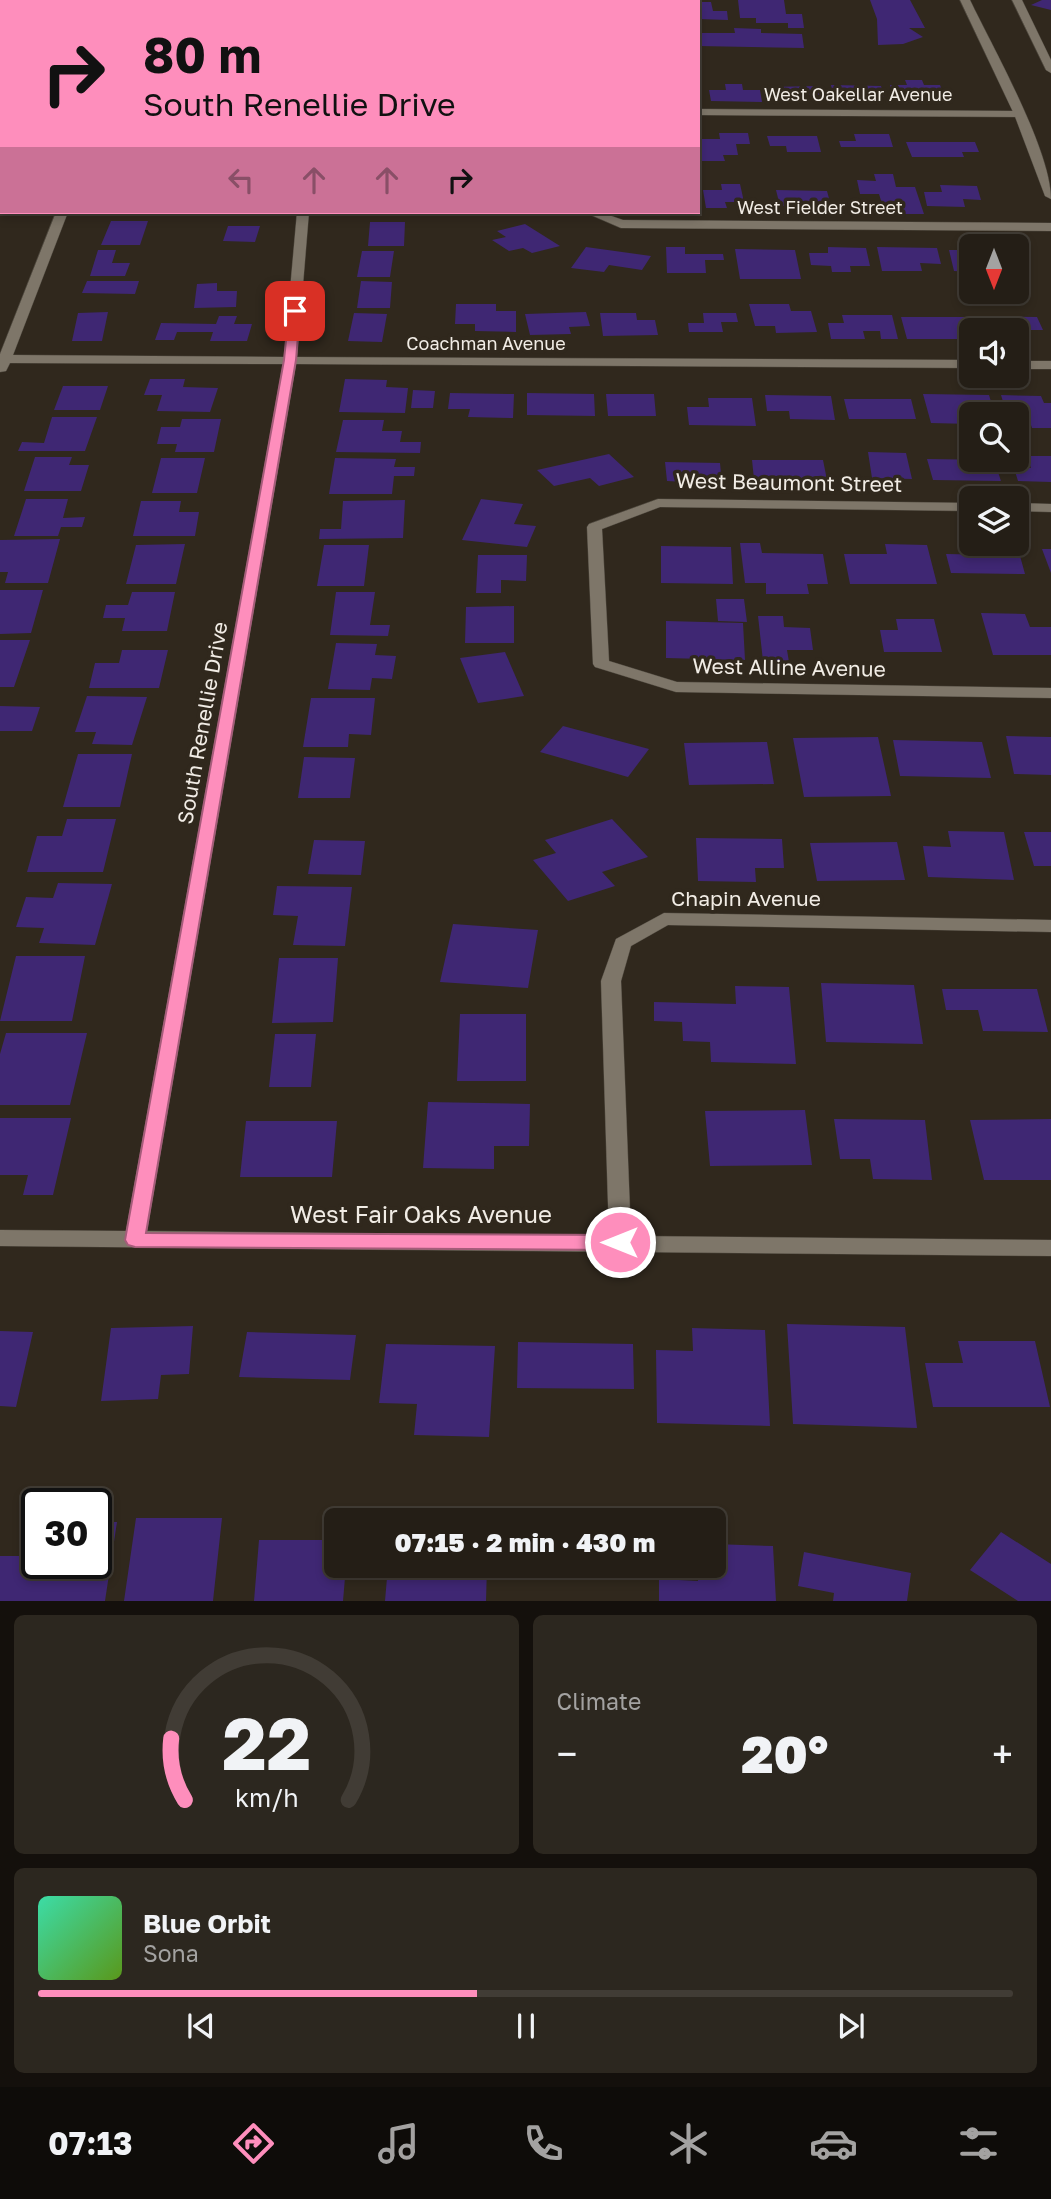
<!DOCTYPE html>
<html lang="en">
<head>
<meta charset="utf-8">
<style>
	body { margin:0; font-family:"Golos Text",sans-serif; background:#2c271f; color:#f1f3f6; height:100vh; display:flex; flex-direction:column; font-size:26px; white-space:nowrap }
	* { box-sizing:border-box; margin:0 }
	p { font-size:23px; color:#a3a2a1 }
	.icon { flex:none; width:38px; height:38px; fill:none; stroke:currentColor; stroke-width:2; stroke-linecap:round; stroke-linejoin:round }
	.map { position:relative; height:1601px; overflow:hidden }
	.side { display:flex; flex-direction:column; gap:14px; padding:14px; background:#14100c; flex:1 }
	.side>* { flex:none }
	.banner { position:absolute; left:0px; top:0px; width:700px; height:214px; box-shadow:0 4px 10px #0003,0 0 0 2px #413c35; background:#fe8ebc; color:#111; overflow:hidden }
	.needle { width:46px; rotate:180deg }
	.buttons { position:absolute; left:959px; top:234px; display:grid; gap:14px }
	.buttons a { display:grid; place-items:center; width:70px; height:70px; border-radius:10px; background:#241e16; box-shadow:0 4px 10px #0003,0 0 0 2px #413c35; font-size:35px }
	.speed { position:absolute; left:21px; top:1488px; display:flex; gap:14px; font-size:35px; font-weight:700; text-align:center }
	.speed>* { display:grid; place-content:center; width:91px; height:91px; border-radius:50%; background:#241e16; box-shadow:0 4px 10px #0003,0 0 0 2px #413c35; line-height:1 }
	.speed .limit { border:4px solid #111; border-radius:10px; background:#fff; color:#111 }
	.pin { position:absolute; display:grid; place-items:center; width:60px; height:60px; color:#fff; margin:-30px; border-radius:14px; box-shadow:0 4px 10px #0006 }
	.me { position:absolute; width:77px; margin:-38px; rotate:270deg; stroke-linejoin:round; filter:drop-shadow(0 0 5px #0008) }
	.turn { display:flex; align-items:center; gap:24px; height:147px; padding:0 28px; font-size:32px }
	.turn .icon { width:91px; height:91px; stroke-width:2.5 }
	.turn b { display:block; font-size:49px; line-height:60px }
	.lanes { display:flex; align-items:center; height:66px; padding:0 28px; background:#0003; justify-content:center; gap:35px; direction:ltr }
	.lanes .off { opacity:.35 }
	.big { font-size:52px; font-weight:800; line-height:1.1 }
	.side .tile { flex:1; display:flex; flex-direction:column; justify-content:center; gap:10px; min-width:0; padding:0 24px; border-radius:10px; background:#2c271f }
	.side .dial { align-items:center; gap:0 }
	.dial svg { height:182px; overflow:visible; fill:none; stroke:#413c35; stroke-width:7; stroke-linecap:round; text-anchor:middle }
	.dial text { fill:#f1f3f6; stroke:none }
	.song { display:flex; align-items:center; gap:21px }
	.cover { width:84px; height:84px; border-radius:10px; background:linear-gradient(135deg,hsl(160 70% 55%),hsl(90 70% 35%)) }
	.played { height:7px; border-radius:4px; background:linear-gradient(90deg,#fe8ebc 45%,#413c35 45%) }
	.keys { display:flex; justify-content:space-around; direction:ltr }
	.heat { display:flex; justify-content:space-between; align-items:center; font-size:38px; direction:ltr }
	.side .tiles { flex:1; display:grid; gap:14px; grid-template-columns:1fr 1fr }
	.tile:last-child { grid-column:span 2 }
	.trip { position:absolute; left:324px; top:1508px; width:402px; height:70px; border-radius:10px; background:#241e16; box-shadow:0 4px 10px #0003,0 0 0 2px #413c35; font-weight:800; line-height:70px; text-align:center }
	.tabs { display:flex; height:112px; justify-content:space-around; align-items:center; background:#0e0c09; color:#a3a2a1 }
	.tabs .icon { width:49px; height:49px }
	.tabs .on { color:#fe8ebc }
	.tabs b { font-size:32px; color:#f1f3f6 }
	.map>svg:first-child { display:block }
	.building { fill:#3f2773 }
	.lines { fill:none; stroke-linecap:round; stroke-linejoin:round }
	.minor-casing { stroke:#4c463c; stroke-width:1 }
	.tertiary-casing { stroke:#4c463c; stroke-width:1 }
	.minor { fill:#7e7669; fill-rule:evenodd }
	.tertiary { fill:#7e7669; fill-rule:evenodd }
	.route { fill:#fe8ebc; stroke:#a55c7a; stroke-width:2 }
	.labels { text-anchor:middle; stroke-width:7; stroke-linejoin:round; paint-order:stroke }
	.far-street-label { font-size:18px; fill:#f1ece5; stroke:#30281d }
	.street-label { font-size:21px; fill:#f1ece5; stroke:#30281d }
	.near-street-label { font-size:24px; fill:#f1ece5; stroke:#30281d }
</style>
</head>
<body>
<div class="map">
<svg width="1051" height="1601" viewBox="0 0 1051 1601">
	<rect width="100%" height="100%" fill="#30281d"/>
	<path class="building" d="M738,0H784L786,14H802L804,28H788V23H756V18H740Z
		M870,0H910L925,28H909L923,37L903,44L878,45L877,19Z
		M1042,0H1051V10L1031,5Z
		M698,2H711L713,11H727L728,20L698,19Z
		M734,28L761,29V33L802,34L804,48L698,46V33H735Z
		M905,80H922L924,85H940L946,100H895L890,85H907Z
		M725,84H742L743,90H760L762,102L711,101L709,90H726Z
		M831,85L881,86L884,97H867L868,103L834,102Z
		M819,86L822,95H805L806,100H772L768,87Z
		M719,133H748L750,144H736L738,155H723L725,161H698V139H720Z
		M854,134H889L893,147H841L839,141H856Z
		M767,136H817L821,152H787L786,146H770Z
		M906,142H975L979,152H962L964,157H912Z
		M874,174H893L896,187H915L924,214H904L902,207H883L879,194H860L857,180L876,181Z
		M721,184H740L744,202H725L727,208H706L703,190H722Z
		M940,185L977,186L981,200L963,199L965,207L927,206L924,192H942Z
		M776,190L827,191L831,206H780Z
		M111,221H148L140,245H101Z
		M370,222H405L404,246H368Z
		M525,224L560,246L532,253L523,248L509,251L492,240L506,237L497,231Z
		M228,226H260L255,242L223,241Z
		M586,247L651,256L642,270L609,265L604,272L571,268Z
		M666,247H685V254H723L724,260H705L706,273H667Z
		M828,247L866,248L870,266H850L851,272H832L831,266L811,265L809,253H828Z
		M877,247L937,248L941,264L920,263L922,271H882Z
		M735,249L795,250L801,279H740Z
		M98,250H116L112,263H130L125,276H90Z
		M949,250H971V272L954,271Z
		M362,251H394L390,277H357Z
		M87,281H139L135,294L82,293Z
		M361,281L392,282L390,308H357Z
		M217,283V291H237L236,307L194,308L197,284Z
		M456,304H496V311H516V332L475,331V324H455Z
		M749,304H789L791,311H811L817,332L776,333L775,326H755Z
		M108,312L102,341H72L78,313Z
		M586,312L590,326L569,327L571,334L530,335L525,314Z
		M354,313L387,314L382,342L348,341Z
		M600,313H636L637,320H655L658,335L603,336Z
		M703,313H736L738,322H721L723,332H689L688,323H704Z
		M842,315H892L898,339H881L880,331H863L865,339H831L828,323H844Z
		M219,316H237L234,324H252L247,341H210L213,332H177L174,340H155L161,323L216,324Z
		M972,316L1037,317L1043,330H1026L1029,337H1017V331H978Z
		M901,317H964L971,339H907Z
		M150,379H185L183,387L218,388L210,412L157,411L162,395H144Z
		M345,379L387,380L386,387L408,388L405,413L339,412Z
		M63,386H108L100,410H54Z
		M413,390L435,391L433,408H411Z
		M450,393L514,394L513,418L468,417L470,409H448Z
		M527,393L594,394L595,416L527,415Z
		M606,394H654L656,416H608Z
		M923,394L989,395L995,415H971V424L931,423Z
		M765,395L831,396L835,420L790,419L789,411H767Z
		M1001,395L1041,396L1044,403H1051V428H1032L1029,419H1017V415H1007Z
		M708,398H752L756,426L689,425L687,407H709Z
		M844,399H911L916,419H849Z
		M52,417H97L85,451H18L22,442L44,443Z
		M182,419H221L214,452H175L177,444H157L161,427H180Z
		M343,420H384L382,431H402L400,442H421L420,453L336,452Z
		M868,452L906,453L912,479L872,478Z
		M609,454L634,477L599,486L590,478L554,486L537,470Z
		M1027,456H1051V482L1018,481L1014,468H1031Z
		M35,457H72L69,465H89L81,491H24Z
		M161,458H205L197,493H152Z
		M335,458L396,459L394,467H415L414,476H394L392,494H329Z
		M927,459L994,460L1001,481L933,480Z
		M752,460H823L827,480L754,479Z
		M665,462L720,463L722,484L667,481Z
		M26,499H68L63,518L85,517L82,527H61L58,536H14Z
		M481,499L523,504L514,524L536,526L527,547L462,540Z
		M405,500L403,538L319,539L320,529H341L343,501Z
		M141,501H181L179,512H199L195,536H133Z
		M60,539L48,583H5L8,572H0V540Z
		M740,543H760L762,553L823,554L828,584H807L809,594H766V583H745Z
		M185,544L176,584H126L136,545Z
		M885,544L927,545L937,584H850L844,554H887Z
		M324,545H369L364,586H317Z
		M992,545H1017L1025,574L951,573L946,554L995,555Z
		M661,546L731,547L733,584L661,583Z
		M1042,549H1051V573Z
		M478,555H527L526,581L501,580V593H476Z
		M0,590H43L31,633L0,634Z
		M132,592H175L167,631H122L125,618H103L106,605H128Z
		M336,592H375L370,625H390L388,636L330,635Z
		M716,599H744L747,622L718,621Z
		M514,606V643H465L466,607Z
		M981,613L1025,614L1030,627H1051V655H993Z
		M758,616H783L784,627L810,628L813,650H787L789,662L763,661Z
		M896,619H934L942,652H884L880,630H898Z
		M666,621L743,623L745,660L666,658Z
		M0,640H30L14,687H0Z
		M336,643L377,644L375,655L396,656L392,679L372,678L370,690L328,689Z
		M122,650H168L159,688H89L95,663H119Z
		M505,652L524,696L478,703L460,658Z
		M87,696L147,697L132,745L92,744L96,732H75Z
		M311,698H375L371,735L349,734L348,747H303Z
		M0,706L40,707L32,731H0Z
		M563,726L649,749L628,777L540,752Z
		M1006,736L1051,737V775L1014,774Z
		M878,737L891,796L804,797L793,738Z
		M893,740L982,742L991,778L900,776Z
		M767,742L774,784L689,785L684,743Z
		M78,754H132L120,807H63Z
		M304,757L355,758L350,798H298Z
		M67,819H116L103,872H27L37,836H62Z
		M612,819L648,857L602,872L615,886L568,901L533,860L556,853L545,840Z
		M948,831L1004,832L1014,880L928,877L923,846L951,847Z
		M1024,832H1051V866H1034Z
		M696,838L782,839L784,868H755L756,882L698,881Z
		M314,840L365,841L361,875L308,874Z
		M897,842L905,880L817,881L810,843Z
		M58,883L112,884L95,945L39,943L44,928L16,927L26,897L53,898Z
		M277,886L352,887L345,946L293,945L298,916L273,915Z
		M453,924L538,930L528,988L440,982Z
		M16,956H85L72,1021H0Z
		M279,958H338L333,1022L272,1023Z
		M821,983L914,985L923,1044L826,1042Z
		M735,986L789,987L796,1064L711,1062L710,1042L683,1041L682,1022L654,1021V1002L736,1004Z
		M942,989H1037L1048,1032L983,1031L978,1010H946Z
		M460,1014H526V1081H457Z
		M6,1033H87L70,1105H0V1054Z
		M275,1034H316L311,1087H269Z
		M428,1102L530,1104L529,1146H494V1169L423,1168Z
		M805,1110L812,1165L710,1166L705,1111Z
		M0,1118H71L53,1195H23L28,1175H0Z
		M834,1119L925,1120L932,1180L873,1179L870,1159H840Z
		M1051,1119V1180H984L970,1120Z
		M246,1121H337L332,1177H240Z
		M787,1324L905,1327L917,1428L793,1424Z
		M193,1326L189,1374L161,1375L158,1399L101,1401L111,1328Z
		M692,1328L765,1330L770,1426L657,1423L656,1350L693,1351Z
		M0,1331L33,1332L16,1407L0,1406Z
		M247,1332L356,1335L350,1380L239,1377Z
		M958,1341H1035L1050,1407H933L925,1363H963Z
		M518,1342L633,1344L634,1389L517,1388Z
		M386,1344L495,1346L489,1437L414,1435L417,1404L379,1403Z
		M136,1518H222L213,1601H124Z
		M96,1522H117L105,1601H0V1556H37V1563H96Z
		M1001,1532L1051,1564V1601H1018L970,1570Z
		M259,1540H336V1566H346L343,1601H254Z
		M714,1544L773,1546L776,1601H659V1579L698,1581L697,1566H714Z
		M804,1552L911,1573L907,1601H833L834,1593L798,1586Z
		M388,1566L487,1567L486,1601H385Z
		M530,1566H614V1577H529Z"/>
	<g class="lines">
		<defs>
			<path id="minor" d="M269,0H279L268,2Z
				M1012,0H1022L1051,60V73L1046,70Z
				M0,6H2V12H0Z
				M0,80H2V86H0Z
				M698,109L1019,111L1024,114L1019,117L698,115Z
				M0,165H2V171H0Z
				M56,212H68L13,355L284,357L297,212H309L297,357L971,360V368L296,364L147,1231L609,1236L601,981L616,939L664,913L1051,920V932L668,925L631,946L621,981L631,1236L1051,1240V1256L0,1246V1230L126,1231L283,364L10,363L6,371L0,372V354Z
				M584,212H600L623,220L1051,223V231L621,228Z
				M1017,361H1051V369H1017Z
				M658,499L971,503V511L660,507L602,529L609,661L677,682L1051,688V698L676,692L595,667L593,664L587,527L589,524Z
				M1017,503L1051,504V512L1017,511Z"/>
			<path id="tertiary" d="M960,0H970C993,48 1051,150 1051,199L1045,196L1014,114Z"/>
		</defs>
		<use href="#minor" class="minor-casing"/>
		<use href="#tertiary" class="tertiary-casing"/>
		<use href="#minor" class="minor"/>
		<use href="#tertiary" class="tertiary"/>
	</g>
	<path class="route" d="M295,307L300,311L296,360L146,1233L620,1235L627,1237L630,1242L627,1248L620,1250L135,1247L128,1245L125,1240L284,360L289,311Z"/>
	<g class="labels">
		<g class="far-street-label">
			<text x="858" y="101">West Oakellar Avenue</text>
			<text x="820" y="214">West Fielder Street</text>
			<text x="486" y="350">Coachman Avenue</text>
		</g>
		<g class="street-label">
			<text transform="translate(789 483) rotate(1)" y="7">West Beaumont Street</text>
			<text transform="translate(789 668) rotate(1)" y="7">West Alline Avenue</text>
			<text transform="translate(203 723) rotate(-80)" y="7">South Renellie Drive</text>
			<text x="746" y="906">Chapin Avenue</text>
		</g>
		<g class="near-street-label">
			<text x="421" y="1223">West Fair Oaks Avenue</text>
		</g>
	</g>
</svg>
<div class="buttons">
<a><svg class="needle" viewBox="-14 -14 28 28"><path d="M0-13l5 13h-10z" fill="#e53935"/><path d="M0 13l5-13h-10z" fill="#a3a2a1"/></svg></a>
<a><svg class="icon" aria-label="sound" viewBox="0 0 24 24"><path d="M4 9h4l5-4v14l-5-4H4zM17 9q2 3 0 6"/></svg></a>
<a><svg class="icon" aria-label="search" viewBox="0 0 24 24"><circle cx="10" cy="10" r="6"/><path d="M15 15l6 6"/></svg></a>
<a><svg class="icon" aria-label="layers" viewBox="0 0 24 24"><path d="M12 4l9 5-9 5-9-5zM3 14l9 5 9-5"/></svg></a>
</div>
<div class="speed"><div class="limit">30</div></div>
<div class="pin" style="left:295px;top:311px;background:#d93025"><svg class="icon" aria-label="arrive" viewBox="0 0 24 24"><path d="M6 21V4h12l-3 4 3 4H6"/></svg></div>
<svg class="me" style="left:620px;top:1242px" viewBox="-20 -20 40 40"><circle r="17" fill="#fe8ebc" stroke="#fff" stroke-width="3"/><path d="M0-11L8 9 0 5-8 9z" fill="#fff"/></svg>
<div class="trip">07:15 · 2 min · 430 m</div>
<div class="banner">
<div class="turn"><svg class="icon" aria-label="right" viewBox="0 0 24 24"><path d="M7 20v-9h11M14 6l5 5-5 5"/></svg><div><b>80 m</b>South Renellie Drive</div></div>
<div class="lanes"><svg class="icon off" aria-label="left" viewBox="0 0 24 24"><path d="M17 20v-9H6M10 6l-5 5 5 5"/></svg><svg class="icon off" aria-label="ahead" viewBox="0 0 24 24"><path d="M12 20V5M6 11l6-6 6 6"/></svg><svg class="icon off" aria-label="ahead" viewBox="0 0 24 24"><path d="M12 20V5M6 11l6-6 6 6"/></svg><svg class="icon" aria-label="right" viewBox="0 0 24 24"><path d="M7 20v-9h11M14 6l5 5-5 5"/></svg></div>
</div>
</div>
<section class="side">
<div class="tiles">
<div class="tile dial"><svg viewBox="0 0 100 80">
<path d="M14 69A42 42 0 1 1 86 69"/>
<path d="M14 69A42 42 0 0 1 8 42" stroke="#fe8ebc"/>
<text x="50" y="56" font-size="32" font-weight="700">22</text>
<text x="50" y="72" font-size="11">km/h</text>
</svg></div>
<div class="tile"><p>Climate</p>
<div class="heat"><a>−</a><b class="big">20°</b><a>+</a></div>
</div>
<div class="tile">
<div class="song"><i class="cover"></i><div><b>Blue Orbit</b><p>Sona</p></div></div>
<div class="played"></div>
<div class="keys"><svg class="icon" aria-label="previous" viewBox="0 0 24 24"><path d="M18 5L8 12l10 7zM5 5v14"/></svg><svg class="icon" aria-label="pause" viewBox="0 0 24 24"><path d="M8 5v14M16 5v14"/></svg><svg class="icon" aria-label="next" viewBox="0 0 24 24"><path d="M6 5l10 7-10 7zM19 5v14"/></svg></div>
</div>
</div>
</section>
<nav class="tabs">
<b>07:13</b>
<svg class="icon on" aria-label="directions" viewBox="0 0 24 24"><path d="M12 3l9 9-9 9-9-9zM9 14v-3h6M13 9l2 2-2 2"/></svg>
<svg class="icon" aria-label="music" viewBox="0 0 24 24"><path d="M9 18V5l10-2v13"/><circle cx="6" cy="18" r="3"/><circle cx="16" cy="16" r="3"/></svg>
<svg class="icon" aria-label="phone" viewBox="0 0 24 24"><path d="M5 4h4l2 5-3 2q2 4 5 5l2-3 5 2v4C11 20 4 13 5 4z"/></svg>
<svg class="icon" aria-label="climate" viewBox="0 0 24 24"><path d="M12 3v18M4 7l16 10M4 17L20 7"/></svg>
<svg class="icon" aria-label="car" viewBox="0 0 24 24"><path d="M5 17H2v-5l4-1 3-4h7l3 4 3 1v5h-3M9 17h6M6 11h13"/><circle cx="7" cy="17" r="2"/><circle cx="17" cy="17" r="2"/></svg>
<svg class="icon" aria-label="filters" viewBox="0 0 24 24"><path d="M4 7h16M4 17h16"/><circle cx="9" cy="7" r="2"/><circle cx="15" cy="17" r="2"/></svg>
</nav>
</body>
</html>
